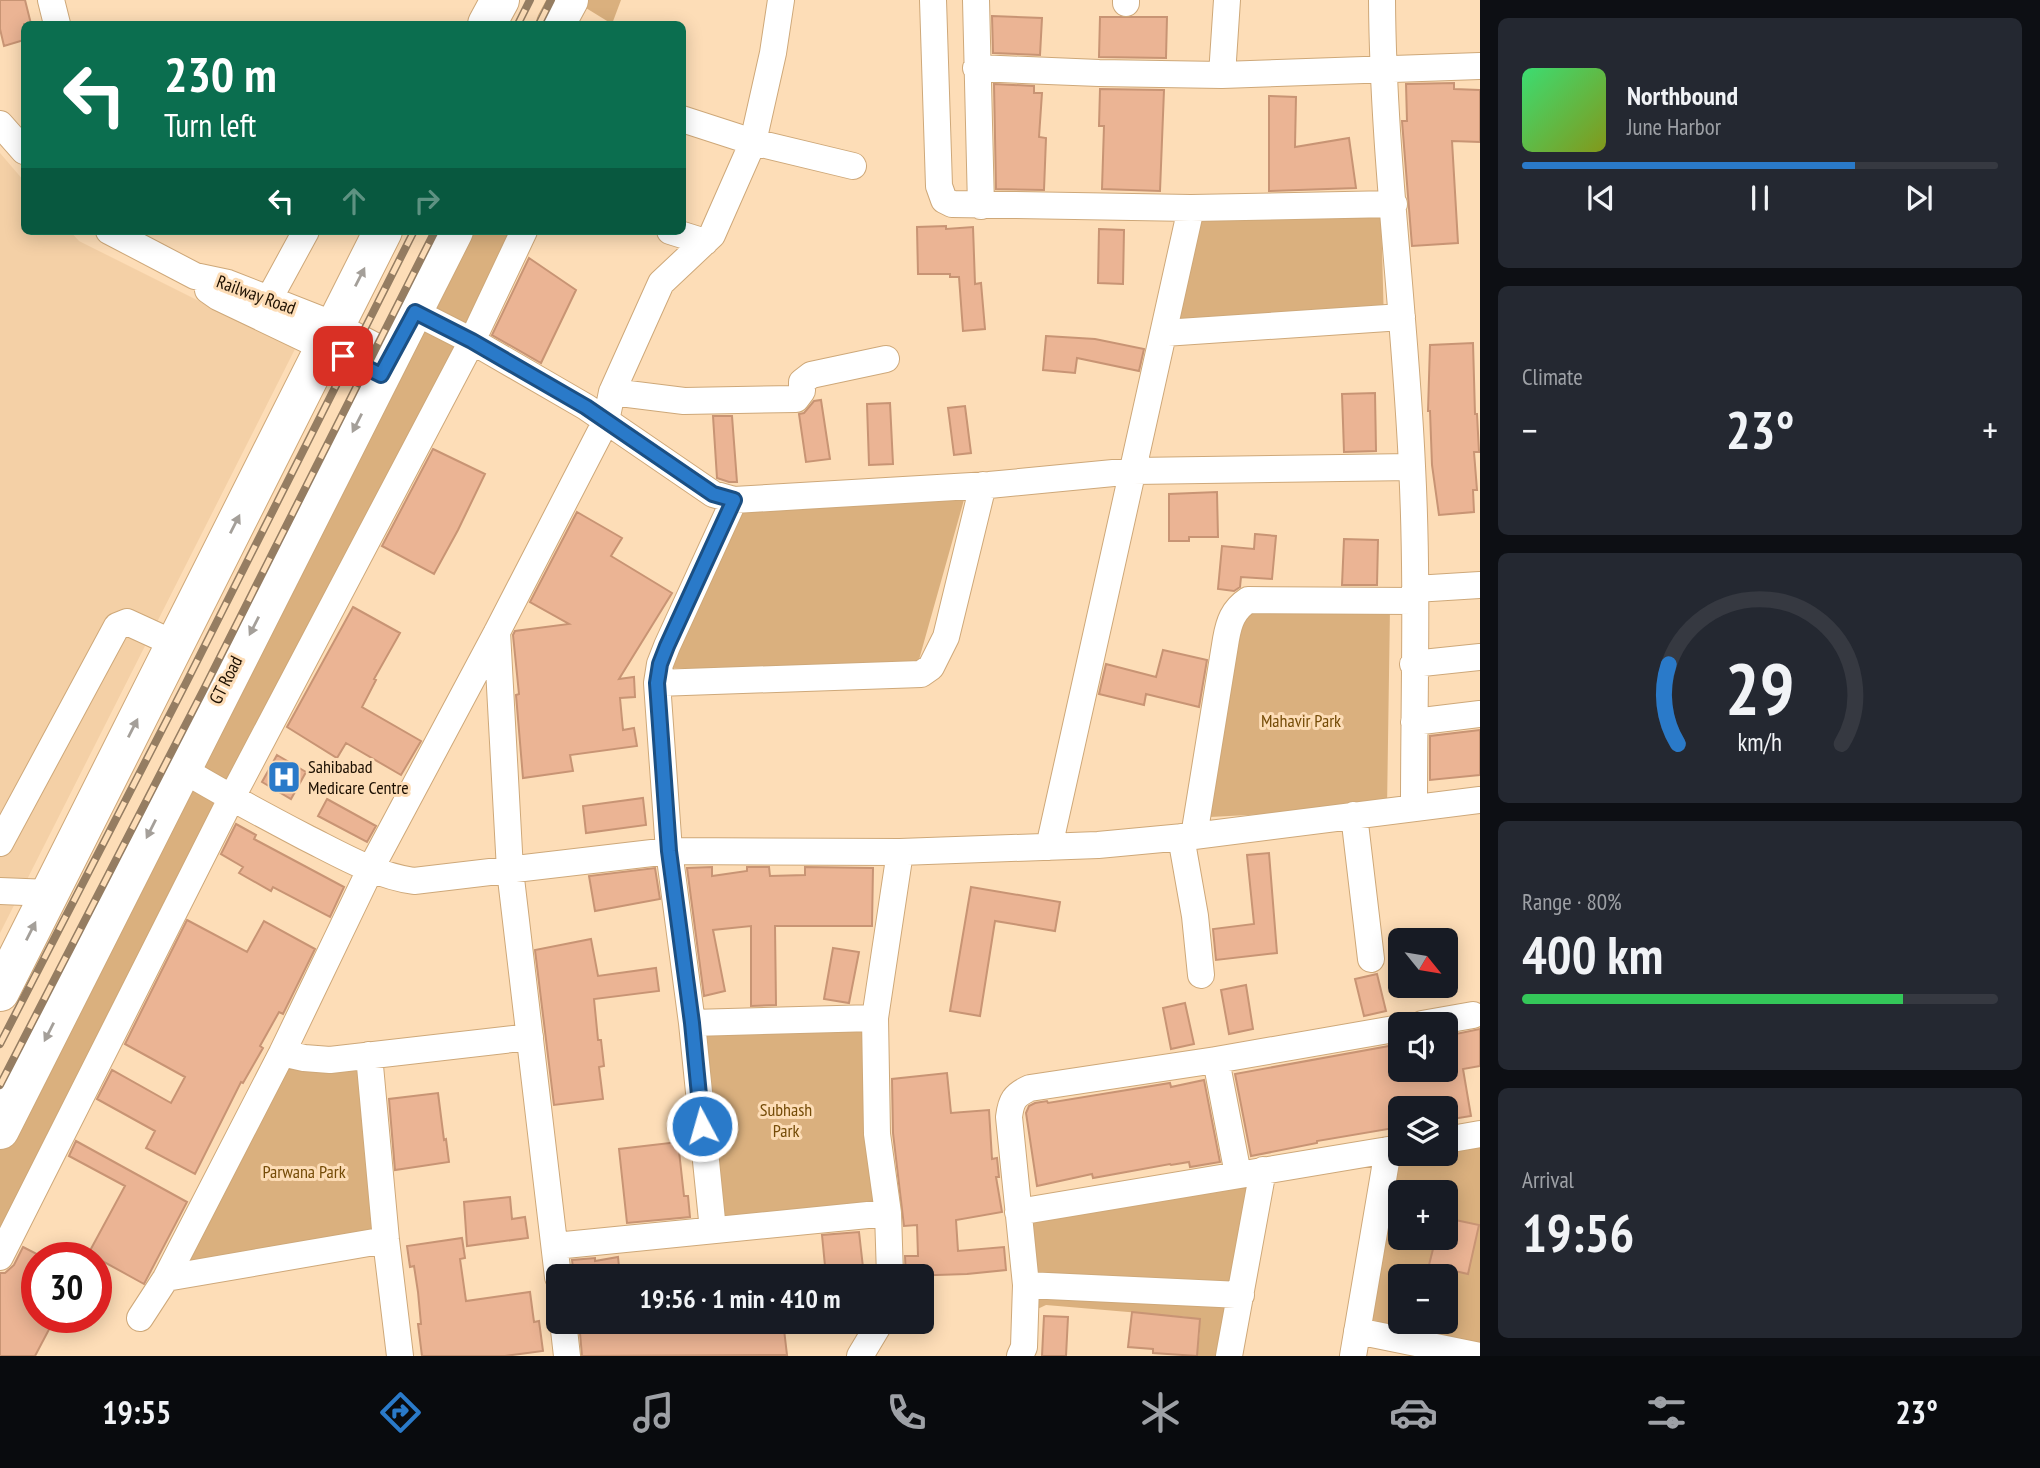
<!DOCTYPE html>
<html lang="en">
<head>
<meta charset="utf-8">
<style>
	body { margin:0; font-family:"PT Sans Narrow",sans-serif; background:#242831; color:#f1f3f6; height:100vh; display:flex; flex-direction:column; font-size:26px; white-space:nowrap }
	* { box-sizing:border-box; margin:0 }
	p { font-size:23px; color:#9ea1a6 }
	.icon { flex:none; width:38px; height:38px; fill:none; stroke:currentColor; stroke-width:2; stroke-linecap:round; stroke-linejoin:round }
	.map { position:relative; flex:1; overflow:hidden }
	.details { display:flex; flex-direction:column; gap:18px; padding:18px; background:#0d0f14; width:560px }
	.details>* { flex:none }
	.top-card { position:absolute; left:21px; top:21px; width:665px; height:214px; border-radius:10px; box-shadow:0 4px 18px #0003; background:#0b6e4f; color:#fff; overflow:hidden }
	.needle { width:46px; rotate:120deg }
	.buttons { position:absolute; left:1388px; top:928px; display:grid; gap:14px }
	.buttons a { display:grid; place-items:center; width:70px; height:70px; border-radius:10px; background:#171b24; box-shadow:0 4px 18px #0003; font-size:35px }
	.speed { position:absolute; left:21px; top:1242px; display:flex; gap:14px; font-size:35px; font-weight:700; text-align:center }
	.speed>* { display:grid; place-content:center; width:91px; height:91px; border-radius:50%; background:#171b24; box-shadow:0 4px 18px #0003; line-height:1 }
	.speed .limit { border:10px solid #d22; background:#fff; color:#111 }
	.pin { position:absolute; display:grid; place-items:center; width:60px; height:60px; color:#fff; margin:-30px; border-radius:14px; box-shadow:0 4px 10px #0006 }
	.me { position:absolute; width:77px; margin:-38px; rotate:354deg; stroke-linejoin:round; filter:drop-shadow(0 0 5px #0008) }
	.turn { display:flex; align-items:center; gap:24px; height:147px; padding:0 28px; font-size:32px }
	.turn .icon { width:91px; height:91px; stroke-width:2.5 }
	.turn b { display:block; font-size:49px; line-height:60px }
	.lanes { display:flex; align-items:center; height:66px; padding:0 28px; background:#0003; justify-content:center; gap:35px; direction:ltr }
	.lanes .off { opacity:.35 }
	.big { font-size:52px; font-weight:600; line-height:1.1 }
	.details .widget { flex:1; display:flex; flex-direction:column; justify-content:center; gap:10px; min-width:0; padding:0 24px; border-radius:10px; background:#242831 }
	.details .dial { align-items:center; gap:0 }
	.dial svg { height:182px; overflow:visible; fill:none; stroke:#363941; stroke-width:7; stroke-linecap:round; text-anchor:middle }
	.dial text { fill:#f1f3f6; stroke:none }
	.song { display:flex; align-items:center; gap:21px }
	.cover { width:84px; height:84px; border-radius:10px; background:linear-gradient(135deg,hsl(140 70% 55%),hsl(70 70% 35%)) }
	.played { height:7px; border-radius:4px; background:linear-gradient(90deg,#2a7ac9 70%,#363941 70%) }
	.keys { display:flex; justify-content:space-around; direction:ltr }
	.heat { display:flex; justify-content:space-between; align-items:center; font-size:38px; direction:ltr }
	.charge { height:10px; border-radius:5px; background:linear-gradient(90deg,#34c759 80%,#363941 0) }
	.trip { position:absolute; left:546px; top:1264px; width:388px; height:70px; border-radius:10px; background:#171b24; box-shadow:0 4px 18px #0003; font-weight:600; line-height:70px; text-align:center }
	.tabs { display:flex; height:112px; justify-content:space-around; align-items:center; background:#090b0e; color:#9ea1a6 }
	.tabs .icon { width:49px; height:49px }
	.tabs .active { color:#2a7ac9 }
	.tabs b { font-size:32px; color:#f1f3f6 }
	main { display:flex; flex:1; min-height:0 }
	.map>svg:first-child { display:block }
	.built { fill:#f4d0a6 }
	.green { fill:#dab07e; fill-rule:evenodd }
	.building { fill:#ebb494; stroke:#c89474; stroke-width:2 }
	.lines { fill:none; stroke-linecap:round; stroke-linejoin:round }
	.minor-casing { stroke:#cea879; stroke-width:28 }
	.highway-casing { stroke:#cea879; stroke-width:40 }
	.minor { stroke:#fff; stroke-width:26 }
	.highway { stroke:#fff; stroke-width:38 }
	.rail-casing { stroke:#957d62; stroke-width:8 }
	.rail { stroke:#fdddb7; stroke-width:5; stroke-dasharray:16; stroke-linecap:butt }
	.oneway { fill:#a49f99 }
	.route-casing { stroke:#1b4f83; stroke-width:18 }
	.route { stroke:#2a7ac9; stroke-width:12 }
	.labels { text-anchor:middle; stroke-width:6; stroke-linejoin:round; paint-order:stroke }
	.street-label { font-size:18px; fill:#1c0f00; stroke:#fdddb7 }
	.park-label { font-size:18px; fill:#754c08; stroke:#fdddb7 }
	.poi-label { font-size:18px; fill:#1c0f00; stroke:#fdddb7; text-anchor:start }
</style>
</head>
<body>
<main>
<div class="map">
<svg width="1480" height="1356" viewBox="0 0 1480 1356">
	<rect width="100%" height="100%" fill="#fdddb7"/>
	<path class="built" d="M0,153L24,181V231H70L79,241L295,349L0,933Z"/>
	<path class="green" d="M573,0H621L612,24Z
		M1381,211L1384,324L1171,335L1198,215Z
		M453,231H522L0,1258V1129Z
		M967,489L913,681L657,667L740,511Z
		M1235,605L1390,608L1387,808L1191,818Z
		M871,1021L882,1210L707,1222L686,1031Z
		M284,1058L360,1069L381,1229L178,1263Z
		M1480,1132V1356L1348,1341L1400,1153H1446V1139ZM1400,1192H1446V1237H1400ZM1400,1276H1446V1321H1400Z
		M1257,1174L1224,1356H1197L1200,1330L1187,1317L1046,1305L1029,1313L1019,1218Z"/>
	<path class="building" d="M0,0H25L31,24H24V40L4,46L0,29Z
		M992,16L1042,18L1040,55L993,53Z
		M1100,17H1167L1166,58L1099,57Z
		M1454,83V89L1480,90V142L1452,141L1458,243L1412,246L1402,121H1407L1406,84Z
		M994,84L1034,86V93H1042L1039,137L1046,138L1044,190L996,189Z
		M1100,89L1164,90L1160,191L1102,189L1104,126H1099Z
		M1269,96L1296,97L1295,147L1349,138L1356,188L1269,191Z
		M946,226V229L973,227L975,284L981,283L985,329L963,331L959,277H950V274H918L917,227Z
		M1099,229L1124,230L1123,284L1098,283Z
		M529,258L576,290L541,363L492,335Z
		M1046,336L1095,339L1144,349L1139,371L1077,358L1075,373L1043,370Z
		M1473,343L1475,414H1477L1479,452H1474L1477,490H1473L1474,512L1439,515L1432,465L1430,411H1428L1430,345Z
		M1375,393L1376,451L1344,452L1342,394Z
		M821,400L830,459L806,462L799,414L804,413L814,401Z
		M890,403L893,464L869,465L867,404Z
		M965,406L971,453L954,455L948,408Z
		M713,416H732L737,482H729L717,478Z
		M433,449L485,474L458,530L434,574L382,546Z
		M1217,492L1218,537H1189V541H1169V494Z
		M577,512L622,538L611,556L672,593L619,679L634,677L635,697L620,698L623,730L634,728L637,746L570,755L573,771L523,778L516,695L519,694L513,635L515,631L569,624L530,602Z
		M1255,534L1276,536L1272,579L1241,577L1240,587L1234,591L1218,589L1222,546L1254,549Z
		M1344,539L1378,540L1377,585H1342Z
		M353,607L400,633L374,679L376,680L362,707L421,741L401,775L346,743L337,758L287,727Z
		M1163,650L1207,660L1199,707L1146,694L1144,705L1099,694L1106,664L1156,677Z
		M1480,730V775L1430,780V736Z
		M277,755L306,772L291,799L262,782Z
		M643,798L646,825L586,833L583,806Z
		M327,799L376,826L367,842L318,816Z
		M236,824L256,835L254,839L344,887L330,917L273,887L271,891L239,873L243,867L221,854Z
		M1269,853L1277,953L1216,960L1213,929L1254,924L1247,855Z
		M712,867V876L747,871V867H769L770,876L805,875V867L873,868L872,926H775L776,1005L751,1006V926L713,930L725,991L704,996L687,868Z
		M655,868L660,899L595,911L589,876Z
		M971,887L1060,902L1055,931L995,921L980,1016L950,1011Z
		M187,920L247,952L264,921L315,949L283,1014L279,1012L260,1046L263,1048L243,1083L241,1082L195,1174L146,1148L155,1131L97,1099L112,1070L171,1103L185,1077L125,1044Z
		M591,939L598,976L656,968L659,991L594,999L598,1040H601L604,1066L599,1067L603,1099L554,1105L535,950Z
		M833,948L859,952L849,1003L824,999Z
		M1377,974L1386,1011L1364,1016L1355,979Z
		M1246,985L1253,1029L1229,1034L1221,990Z
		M1185,1003L1194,1044L1171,1049L1163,1008Z
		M1480,1029V1066L1463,1069L1471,1116L1446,1120V1108H1400V1127L1317,1141V1143L1251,1156L1235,1074L1400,1044V1069H1446V1036Z
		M947,1073L951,1113L989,1110L992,1159L997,1158L999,1177H996L1002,1212L956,1220L958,1251L1004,1247L1006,1270L967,1274L906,1276L905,1256H918L917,1225L904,1226L893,1133L892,1079Z
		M1204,1080L1220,1162L1190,1167L1189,1162L1171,1165L1170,1164L1093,1178L1092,1174L1037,1186L1026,1113L1029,1106L1035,1103L1047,1101L1048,1103L1170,1083L1171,1087Z
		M438,1093L444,1140L446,1139L449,1162L395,1170L389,1099Z
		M76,1141L187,1202L144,1284L97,1258H86L125,1186L69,1156Z
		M678,1142L684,1196H688L690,1217L627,1223L619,1149Z
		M510,1197L512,1219L525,1217L528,1238L467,1246L464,1202Z
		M1446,1218L1479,1225L1468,1274L1429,1265L1436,1237H1446Z
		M859,1232L864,1276H826L822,1235Z
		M462,1238L465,1258L460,1259L466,1301L530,1292L534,1322L539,1321L543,1351L505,1356H422L418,1324H421L418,1292L414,1266L410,1267L407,1246Z
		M23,1247L37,1254V1318H55L35,1356H0V1273H5L14,1265Z
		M618,1257L620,1276H574L572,1260L595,1258V1261Z
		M1132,1312L1200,1319L1197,1356L1153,1353V1349L1128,1347Z
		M1044,1316L1068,1317L1066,1356H1042Z
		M579,1321H603V1326L627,1323L628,1329L671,1321H783L787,1355L582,1356Z"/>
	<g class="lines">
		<defs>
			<path id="minor" d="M51,0L57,24
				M933,0L939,186L944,200L952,204L1191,208L1394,204
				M976,0L981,206
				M1382,0C1383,156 1405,311 1412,466C1418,580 1414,693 1414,807
				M1126,3V0
				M976,68L1099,73L1222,75L1480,66
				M1222,75L1227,0
				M682,119L753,142L853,166
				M0,124L24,151
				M109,231L195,276L228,283L335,325L392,355
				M670,231L705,242
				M208,290L218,297L381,375
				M269,299L306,231
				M415,312L472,341L586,407L713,494L734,500L989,485L1134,471L1412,467
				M1164,333L1402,317
				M612,392L684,401L796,399L802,391V382L811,375L886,359
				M1415,589L1480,585
				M497,632L510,870L558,1277
				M1413,664L1480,657
				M657,683L921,674L931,667L946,637L983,485
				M1414,722L1480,714
				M182,769C222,793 263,815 305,837C341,855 374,875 414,881L669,851L900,852L1098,845L1194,836L1480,800
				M1354,815L1371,959
				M1194,836L1226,639C1229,622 1233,610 1248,600L1415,601
				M1181,837L1195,916L1201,975
				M0,843L117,626L127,622L175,644
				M1049,847L1191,208
				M0,891L50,893
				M692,1023L875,1018
				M1422,1024L1473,1015
				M282,1053L304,1058L330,1060L530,1037
				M369,1055L386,1240L400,1356
				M1216,1060L1238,1174
				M1446,1140L1480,1134
				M1018,1212L1400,1148
				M713,1230L692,1023L669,851L657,683L660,664L667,646L734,500
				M555,1246L888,1213
				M0,1257L231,799L472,341L524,231
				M890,1276L888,1213L877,1134L875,1018L900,852
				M166,1278L386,1240
				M1026,1285L1241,1295
				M140,1318L166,1278L282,1053L370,870L497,632L606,421L612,392L661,283L712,235L753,142L773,53L781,0
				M563,1321L567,1356
				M1357,1331L1480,1356
				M860,1356L881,1321
				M1020,1356L1024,1347L1026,1285L1009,1117C1011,1101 1014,1095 1030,1088L1216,1060L1400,1028
				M1229,1356L1263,1170
				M1353,1356L1388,1150"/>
			<path id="highway" d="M487,24L500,0
				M556,24L569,0
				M0,992L383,231
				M0,1130L454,231"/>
		</defs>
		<use href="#minor" class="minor-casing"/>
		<use href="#highway" class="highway-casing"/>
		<use href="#minor" class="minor"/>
		<use href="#highway" class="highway"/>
		<defs>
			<path id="rail" d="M518,24L530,0
				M539,24L551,0
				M0,1044L186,683L414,231
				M0,1085L203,691L435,231"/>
		</defs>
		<use href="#rail" class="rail-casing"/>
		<use href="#rail" class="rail"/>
	</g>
	<defs><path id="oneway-solid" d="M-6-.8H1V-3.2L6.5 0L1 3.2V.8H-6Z" transform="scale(1.75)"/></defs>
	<g class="oneway">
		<use href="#oneway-solid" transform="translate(360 277) rotate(-63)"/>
		<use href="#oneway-solid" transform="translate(357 423) rotate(117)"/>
		<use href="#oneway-solid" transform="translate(235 524) rotate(-63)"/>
		<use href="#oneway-solid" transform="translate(254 626) rotate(117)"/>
		<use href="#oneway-solid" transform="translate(133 728) rotate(-63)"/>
		<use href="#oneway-solid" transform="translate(151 829) rotate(117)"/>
		<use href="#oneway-solid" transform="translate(31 931) rotate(-63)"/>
		<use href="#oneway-solid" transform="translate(49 1032) rotate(117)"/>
	</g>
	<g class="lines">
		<defs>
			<path id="route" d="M343,356L381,375L415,312L472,341L586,407L713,494L734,500L667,646L660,664L657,683L669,851L692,1023L702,1126"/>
		</defs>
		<use href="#route" class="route-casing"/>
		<use href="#route" class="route"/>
	</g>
	<defs>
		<symbol id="hospital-square" viewBox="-11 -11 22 22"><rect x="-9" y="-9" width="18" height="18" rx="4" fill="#2a7ac9" stroke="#fdddb7"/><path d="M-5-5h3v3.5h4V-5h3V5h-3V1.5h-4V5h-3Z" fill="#fff"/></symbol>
	</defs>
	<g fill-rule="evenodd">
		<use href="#hospital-square" x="265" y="758" width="38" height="38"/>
	</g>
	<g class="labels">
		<g class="street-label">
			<text transform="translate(256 295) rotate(20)" y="6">Railway Road</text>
			<text transform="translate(226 680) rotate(-63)" y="6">GT Road</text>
		</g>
		<g class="park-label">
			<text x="1301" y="727">Mahavir Park</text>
			<text x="786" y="1116">Subhash<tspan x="786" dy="21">Park</tspan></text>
			<text x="304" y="1178">Parwana Park</text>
		</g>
		<g class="poi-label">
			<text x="308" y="773">Sahibabad<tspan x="308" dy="21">Medicare Centre</tspan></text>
		</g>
	</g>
</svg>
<div class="buttons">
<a><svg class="needle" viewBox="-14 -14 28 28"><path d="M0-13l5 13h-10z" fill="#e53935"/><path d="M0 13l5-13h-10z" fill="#9ea1a6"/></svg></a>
<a><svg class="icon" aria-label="sound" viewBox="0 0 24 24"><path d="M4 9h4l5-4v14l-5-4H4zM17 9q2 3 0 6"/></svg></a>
<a><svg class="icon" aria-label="layers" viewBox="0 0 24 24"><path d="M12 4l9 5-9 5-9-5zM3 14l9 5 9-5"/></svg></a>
<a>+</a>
<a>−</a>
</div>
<div class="speed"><div class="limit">30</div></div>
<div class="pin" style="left:343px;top:356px;background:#d93025"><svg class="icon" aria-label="arrive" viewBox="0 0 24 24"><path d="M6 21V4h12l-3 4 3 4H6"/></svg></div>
<svg class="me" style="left:702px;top:1126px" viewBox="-20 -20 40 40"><circle r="17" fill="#2a7ac9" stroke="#fff" stroke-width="3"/><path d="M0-11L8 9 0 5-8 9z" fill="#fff"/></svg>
<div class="trip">19:56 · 1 min · 410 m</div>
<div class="top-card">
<div class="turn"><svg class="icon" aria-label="left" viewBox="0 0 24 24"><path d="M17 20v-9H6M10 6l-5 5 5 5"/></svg><div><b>230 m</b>Turn left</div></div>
<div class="lanes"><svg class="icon" aria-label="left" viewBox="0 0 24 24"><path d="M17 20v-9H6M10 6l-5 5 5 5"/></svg><svg class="icon off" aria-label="ahead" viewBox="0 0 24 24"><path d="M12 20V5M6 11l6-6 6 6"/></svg><svg class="icon off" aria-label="right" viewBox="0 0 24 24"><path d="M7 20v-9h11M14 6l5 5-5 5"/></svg></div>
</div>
</div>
<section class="details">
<div class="widget">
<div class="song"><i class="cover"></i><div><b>Northbound</b><p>June Harbor</p></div></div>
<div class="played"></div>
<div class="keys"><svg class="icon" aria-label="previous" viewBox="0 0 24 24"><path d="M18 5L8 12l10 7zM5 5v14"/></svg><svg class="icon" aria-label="pause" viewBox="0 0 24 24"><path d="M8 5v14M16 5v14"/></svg><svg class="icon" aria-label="next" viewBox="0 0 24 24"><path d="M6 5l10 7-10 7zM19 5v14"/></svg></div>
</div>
<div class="widget"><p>Climate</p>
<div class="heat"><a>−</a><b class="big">23°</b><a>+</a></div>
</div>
<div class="widget dial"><svg viewBox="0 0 100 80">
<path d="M14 69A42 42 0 1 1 86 69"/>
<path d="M14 69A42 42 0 0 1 10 34" stroke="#2a7ac9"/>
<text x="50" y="56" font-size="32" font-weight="700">29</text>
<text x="50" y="72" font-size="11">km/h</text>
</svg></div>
<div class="widget"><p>Range · 80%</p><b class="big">400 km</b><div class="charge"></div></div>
<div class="widget"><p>Arrival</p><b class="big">19:56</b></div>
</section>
</main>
<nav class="tabs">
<b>19:55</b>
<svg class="icon active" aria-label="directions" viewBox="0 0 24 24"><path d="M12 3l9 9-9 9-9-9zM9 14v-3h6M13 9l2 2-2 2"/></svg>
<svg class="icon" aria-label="music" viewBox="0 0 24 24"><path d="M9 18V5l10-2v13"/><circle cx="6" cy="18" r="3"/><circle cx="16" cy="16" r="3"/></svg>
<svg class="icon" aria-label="phone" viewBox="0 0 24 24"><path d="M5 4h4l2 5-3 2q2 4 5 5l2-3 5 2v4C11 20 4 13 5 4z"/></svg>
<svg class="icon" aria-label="climate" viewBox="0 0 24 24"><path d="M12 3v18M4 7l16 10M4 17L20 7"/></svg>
<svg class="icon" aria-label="car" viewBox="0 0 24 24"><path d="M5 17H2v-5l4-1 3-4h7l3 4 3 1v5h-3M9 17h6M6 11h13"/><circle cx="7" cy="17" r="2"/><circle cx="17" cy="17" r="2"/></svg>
<svg class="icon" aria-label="filters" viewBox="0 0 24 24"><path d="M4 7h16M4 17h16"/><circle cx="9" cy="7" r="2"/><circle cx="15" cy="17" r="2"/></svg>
<b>23°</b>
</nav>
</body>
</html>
